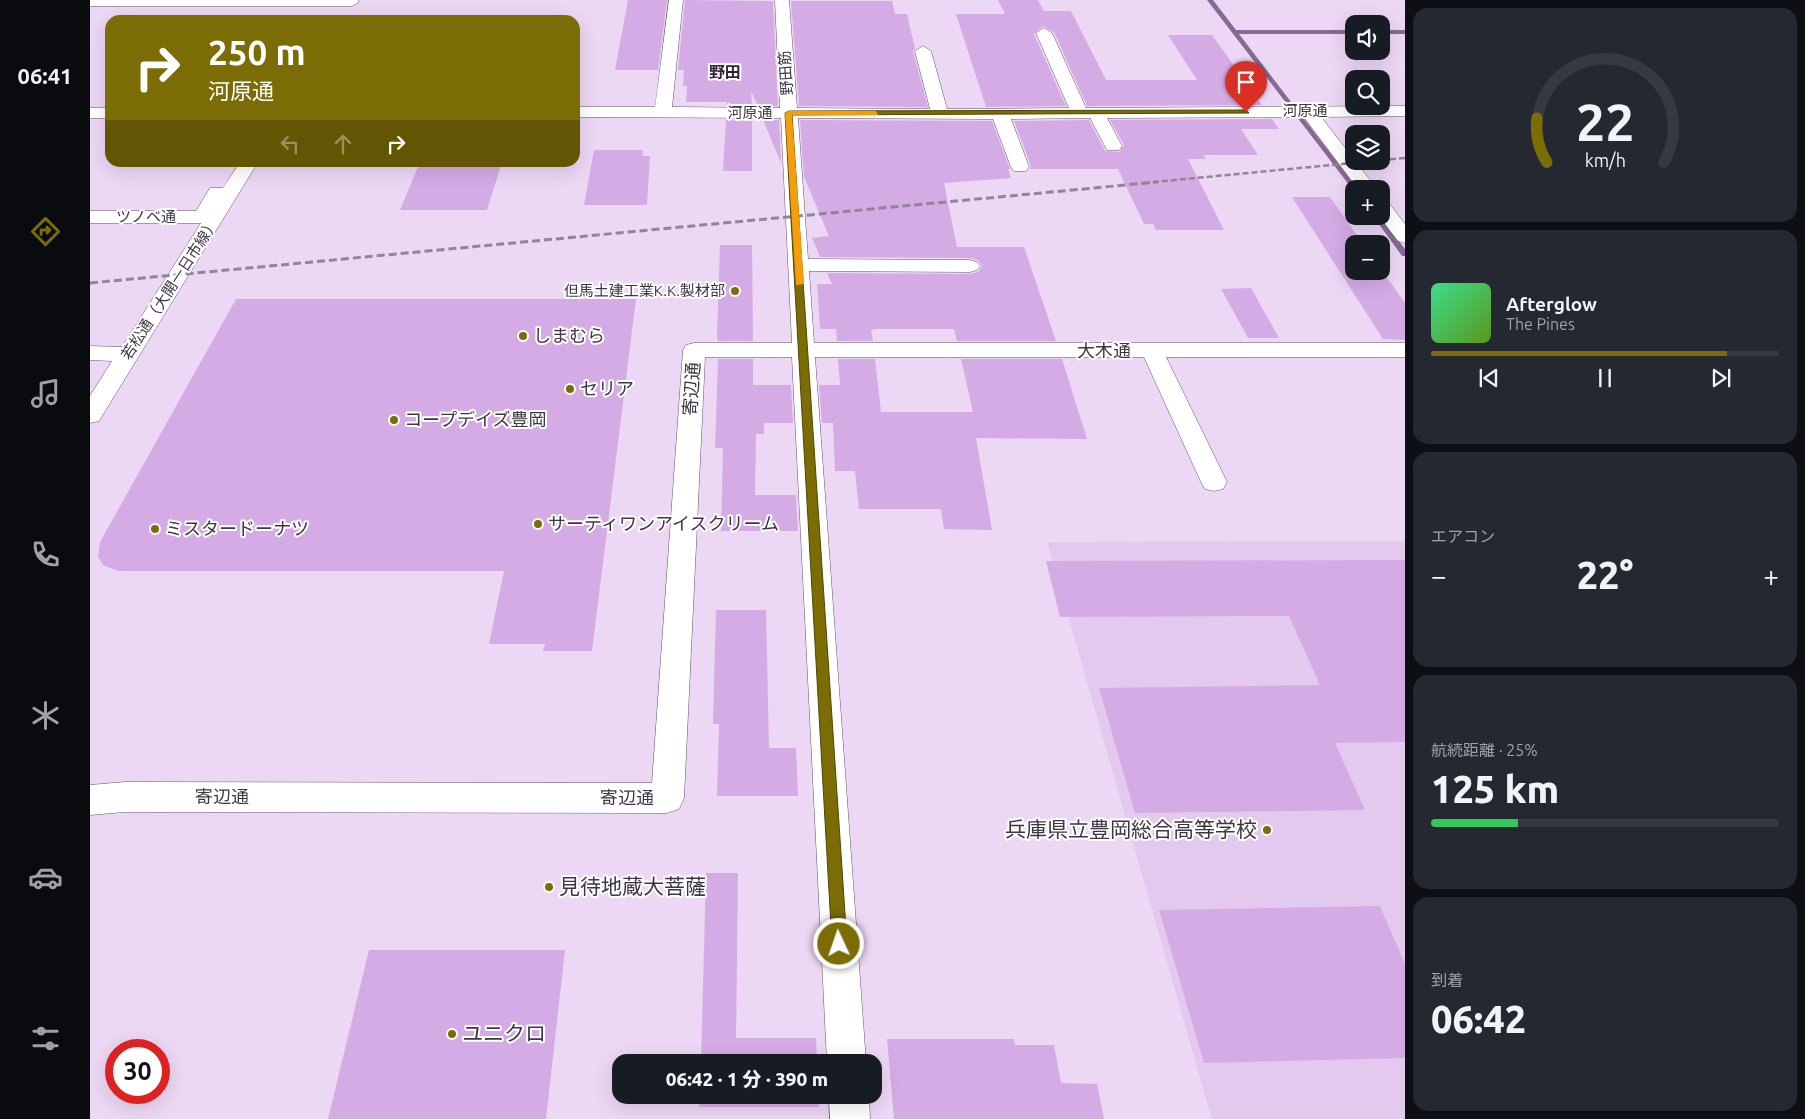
<!DOCTYPE html>
<html lang="ja">
<head>
<meta charset="utf-8">
<style>
	body { margin:0; font-family:Ubuntu,"Noto Sans JP",sans-serif; background:#242831; color:#f1f3f6; height:100vh; display:flex; flex-direction:column; font-size:19px; white-space:nowrap }
	* { box-sizing:border-box; margin:0 }
	p { font-size:16px; color:#9ea1a6 }
	.icon { flex:none; width:28px; height:28px; fill:none; stroke:currentColor; stroke-width:2; stroke-linecap:round; stroke-linejoin:round }
	.map { position:relative; flex:1; overflow:hidden }
	.details { display:flex; flex-direction:column; gap:8px; padding:8px; background:#0d0f14; width:400px }
	.details>* { flex:none }
	.guide { position:absolute; left:15px; top:15px; width:475px; height:152px; border-radius:15px; box-shadow:0 5px 20px #0002; background:#7b6c06; color:#fff; overflow:hidden }
	.controls { position:absolute; left:1255px; top:15px; display:grid; gap:10px }
	.controls a { display:grid; place-items:center; width:45px; height:45px; border-radius:10px; background:#171b24; box-shadow:0 5px 20px #0002; font-size:25px }
	.speed { position:absolute; left:15px; top:1039px; display:flex; gap:10px; font-size:25px; font-weight:700; text-align:center }
	.speed>* { display:grid; place-content:center; width:65px; height:65px; border-radius:50%; background:#171b24; box-shadow:0 5px 20px #0002; line-height:1 }
	.speed .limit { border:8px solid #d22; background:#fff; color:#111 }
	.pin { position:absolute; display:grid; place-items:center; width:42px; height:42px; color:#fff; margin:-51px -21px; border-radius:50% 50% 50% 0; rotate:-45deg; box-shadow:0 0 5px #0007 }
	.pin .icon { rotate:45deg }
	.me { position:absolute; width:55px; margin:-28px; rotate:357deg; stroke-linejoin:round; filter:drop-shadow(0 0 4px #0008) }
	.turn { display:flex; align-items:center; gap:18px; height:105px; padding:0 20px; font-size:22px }
	.turn .icon { width:65px; height:65px; stroke-width:2.5 }
	.turn b { display:block; font-size:35px; line-height:42px }
	.lanes { display:flex; align-items:center; height:48px; padding:0 20px; background:#0003; justify-content:center; gap:25px; direction:ltr }
	.lanes .off { opacity:.35 }
	.big { font-size:38px; font-weight:800; line-height:1.1 }
	.details .tile { flex:1; display:flex; flex-direction:column; justify-content:center; gap:8px; min-width:0; padding:0 18px; border-radius:15px; background:#242831 }
	.details .dial { align-items:center; gap:0 }
	.dial svg { height:130px; overflow:visible; fill:none; stroke:#363941; stroke-width:7; stroke-linecap:round; text-anchor:middle }
	.dial text { fill:#f1f3f6; stroke:none }
	.song { display:flex; align-items:center; gap:15px }
	.cover { width:60px; height:60px; border-radius:8px; background:linear-gradient(135deg,hsl(150 70% 55%),hsl(90 70% 35%)) }
	.played { height:5px; border-radius:2px; background:linear-gradient(90deg,#7b6c06 85%,#363941 85%) }
	.keys { display:flex; justify-content:space-around; direction:ltr }
	.heat { display:flex; justify-content:space-between; align-items:center; font-size:28px; direction:ltr }
	.charge { height:8px; border-radius:4px; background:linear-gradient(90deg,#34c759 25%,#363941 0) }
	.trip { position:absolute; left:522px; top:1054px; width:270px; height:50px; border-radius:15px; background:#171b24; box-shadow:0 5px 20px #0002; font-weight:800; line-height:50px; text-align:center }
	main { display:flex; flex:1; min-height:0 }
	.menu { display:flex; flex-direction:column; width:90px; justify-content:space-around; align-items:center; background:#090b0e; color:#9ea1a6 }
	.menu .icon { width:35px; height:35px }
	.menu .on { color:#7b6c06 }
	.menu b { font-size:22px; color:#f1f3f6 }
	.map>svg:first-child { display:block }
	.built { fill:#e3c9ee }
	.lines { fill:none; stroke-linecap:round; stroke-linejoin:round }
	.stream { fill:#886994; fill-rule:evenodd }
	.building { fill:#d5abe6 }
	.minor-casing { stroke:#64526b; stroke-width:1 }
	.minor { fill:#fff; fill-rule:evenodd }
	.rail-far1 { stroke:#928499; stroke-width:2.5; stroke-dasharray:6 3; stroke-linecap:butt }
	.rail { stroke:#928499; stroke-width:3; stroke-dasharray:8 4; stroke-linecap:butt }
	.route { fill:#7b6c06; stroke:#504604 }
	.slow { fill:#f59e0b }
	.poi-dot { fill:#7b6c06; stroke:#fff; stroke-width:2 }
	.labels { text-anchor:middle; stroke-width:4; stroke-linejoin:round; paint-order:stroke }
	.far-street-label { font-size:15px; fill:#3e3642; stroke:#fff }
	.far-poi-label { font-size:15px; fill:#3e3642; stroke:#fff; text-anchor:end }
	.far-quarter-label { font-size:16px; font-weight:bold; fill:#322239; stroke:#fff }
	.poi-label { font-size:18px; fill:#3e3642; stroke:#fff; text-anchor:start }
	.street-label { font-size:18px; fill:#3e3642; stroke:#fff }
	.near-poi-label { font-size:21px; fill:#3e3642; stroke:#fff; text-anchor:start }
</style>
</head>
<body>
<main>
<nav class="menu">
<b>06:41</b>
<svg class="icon on" aria-label="directions" viewBox="0 0 24 24"><path d="M12 3l9 9-9 9-9-9zM9 14v-3h6M13 9l2 2-2 2"/></svg>
<svg class="icon" aria-label="music" viewBox="0 0 24 24"><path d="M9 18V5l10-2v13"/><circle cx="6" cy="18" r="3"/><circle cx="16" cy="16" r="3"/></svg>
<svg class="icon" aria-label="phone" viewBox="0 0 24 24"><path d="M5 4h4l2 5-3 2q2 4 5 5l2-3 5 2v4C11 20 4 13 5 4z"/></svg>
<svg class="icon" aria-label="climate" viewBox="0 0 24 24"><path d="M12 3v18M4 7l16 10M4 17L20 7"/></svg>
<svg class="icon" aria-label="car" viewBox="0 0 24 24"><path d="M5 17H2v-5l4-1 3-4h7l3 4 3 1v5h-3M9 17h6M6 11h13"/><circle cx="7" cy="17" r="2"/><circle cx="17" cy="17" r="2"/></svg>
<svg class="icon" aria-label="filters" viewBox="0 0 24 24"><path d="M4 7h16M4 17h16"/><circle cx="9" cy="7" r="2"/><circle cx="15" cy="17" r="2"/></svg>
</nav>
<div class="map">
<svg width="1315" height="1119" viewBox="0 0 1315 1119">
	<rect width="100%" height="100%" fill="#ecd7f5"/>
	<path class="built" d="M1315,541V1119H1122L957,542Z"/>
	<g class="lines">
		<path class="stream" d="M1117,0H1123L1146,30H1264V34H1149L1268,189H1264L1263,190Z
			M1291,30H1315V34H1291Z
			M1283,216H1290L1315,249V256H1312Z"/>
	</g>
	<path class="building" d="M538,0H577L568,70H525Z
		M595,0L683,1L688,106H668L661,91L662,106H637V102H596L597,86H593L594,70H588Z
		M908,0H948L954,11H981L1016,80H1107L1078,35H1122L1172,105L997,106L964,32L953,26L944,34L976,106L896,107L866,14H915Z
		M701,1H802L805,14H817L825,49L823,51L838,107L709,106Z
		M1182,119L1189,129H1151L1168,155H1113L1116,159H1098L1134,230H1066L1063,224H1054L1028,169H940L941,166L924,121L999,120L1015,151L1029,152L1034,145L1020,120Z
		M636,120H662V171H633Z
		M673,120H689L691,163Z
		M710,120L902,121L920,169H918L921,178L854,183L867,247H934L966,341H867L864,329H786L781,330L783,341H747L746,329H730L727,284H742L737,273L880,274L888,272L892,266L888,260L880,258L730,257L722,238L739,236L714,177Z
		M504,150H553L552,156H560L557,205H494Z
		M330,162H412L397,210H310Z
		M1202,197H1240L1273,244H1264V271H1291V269L1315,303V340L1293,339Z
		M630,245H662L663,341H628L627,338Z
		M1161,288L1189,338H1158L1131,289Z
		M146,299H546L502,651H453L455,644H399L414,571H28L13,565L8,557L10,542Z
		M628,359H663V385H701L703,423H674V434H666L665,495H706L708,531H631L633,448H625Z
		M748,359H785L791,412H883L871,359H972L997,439L886,438L902,530L854,529L851,509H769L765,471H745L743,423H732L729,385H750Z
		M1315,560V742L1245,743L1275,810L1045,813L1009,688L1230,685L1199,616L970,617L956,561Z
		M626,610H676L679,748H706L708,796H627L629,724H623Z
		M616,873H648L646,1038H726L727,1062H611Z
		M1290,906L1315,964V1058L1114,1063L1069,910Z
		M279,950H475L456,1119H238Z
		M797,1039H924L925,1045H964L971,1083L1007,1084L1014,1119H804Z
		M610,1095H728L729,1107H609Z"/>
	<g class="lines">
		<defs>
			<path id="minor" d="M0,0H268L269,2L262,6H0Z
				M579,0H593L582,107L690,108L685,0H699L707,108L840,109L825,51L833,46L841,51L857,109L979,108L946,33L954,28L962,33L996,108L1315,106V116L1231,117L1287,189H1268L1214,117L1017,118L1032,146L1029,150H1017L1000,118L921,119L939,167L936,171H924L921,167L903,119L708,118L718,259L880,260L887,262L890,266L887,270L880,272L719,271L724,343H1315V357H1076L1137,482L1133,489L1124,491L1115,489L1111,482L1054,357H725L776,1062H737L702,357H615L594,798L589,809L577,813L35,812L0,815V785L35,782L562,783L593,350L596,345L604,343H702L691,118L485,117V107H565Z
				M0,108H20V118H0Z
				M150,162H168L9,421L0,423V396L22,361L0,360V346L32,347L111,223H0V211H106L120,188H133Z
				M1291,200L1298,202L1315,224V243L1308,241L1289,216H1291Z
				M739,1095H779L780,1119H740Z"/>
		</defs>
		<use href="#minor" class="minor-casing"/>
		<use href="#minor" class="minor"/>
		<path class="rail-far1" d="M1291,160L1315,158
			M1054,183L1283,161"/>
		<path class="rail" d="M0,283L1067,182"/>
	</g>
	<path class="route" d="M1156,110L1159,113L702,115L757,944L755,949L749,951L744,949L742,944L695,113L699,111Z"/>
	<path class="slow" d="M786,111L788,115H702L714,284L706,285L695,113L699,111Z"/>
	<g class="poi-dot">
		<circle cx="645" cy="291" r="5"/>
		<circle cx="433" cy="336" r="5"/>
		<circle cx="480" cy="389" r="5"/>
		<circle cx="304" cy="420" r="5"/>
		<circle cx="448" cy="524" r="5"/>
		<circle cx="65" cy="529" r="5"/>
		<circle cx="1177" cy="830" r="5"/>
		<circle cx="459" cy="887" r="5"/>
		<circle cx="362" cy="1034" r="5"/>
	</g>
	<g class="labels">
		<g class="far-street-label">
			<text transform="translate(696 73) rotate(-94)" y="5">野田筋</text>
			<text x="1215" y="116">河原通</text>
			<text x="660" y="118">河原通</text>
			<text x="56" y="222">ツノベ通</text>
			<text transform="translate(80 289) rotate(-57)" y="5">若松通（大開一日市線）</text>
		</g>
		<g class="far-poi-label">
			<text x="635" y="296">但馬土建工業K.K.製材部</text>
		</g>
		<g class="far-quarter-label">
			<text x="635" y="78">野田</text>
		</g>
		<g class="poi-label">
			<text x="443" y="342">しまむら</text>
			<text x="490" y="395">セリア</text>
			<text x="314" y="426">コープデイズ豊岡</text>
			<text x="458" y="530">サーティワンアイスクリーム</text>
			<text x="75" y="535">ミスタードーナツ</text>
		</g>
		<g class="street-label">
			<text x="1014" y="357">大木通</text>
			<text transform="translate(602 389) rotate(-86)" y="6">寄辺通</text>
			<text x="132" y="803">寄辺通</text>
			<text x="537" y="804">寄辺通</text>
		</g>
		<g class="near-poi-label">
			<text x="1167" y="837" text-anchor="end">兵庫県立豊岡総合高等学校</text>
			<text x="469" y="894">見待地蔵大菩薩</text>
			<text x="372" y="1041">ユニクロ</text>
		</g>
	</g>
</svg>
<div class="controls">
<a><svg class="icon" aria-label="sound" viewBox="0 0 24 24"><path d="M4 9h4l5-4v14l-5-4H4zM17 9q2 3 0 6"/></svg></a>
<a><svg class="icon" aria-label="search" viewBox="0 0 24 24"><circle cx="10" cy="10" r="6"/><path d="M15 15l6 6"/></svg></a>
<a><svg class="icon" aria-label="layers" viewBox="0 0 24 24"><path d="M12 4l9 5-9 5-9-5zM3 14l9 5 9-5"/></svg></a>
<a>+</a>
<a>−</a>
</div>
<div class="speed"><div class="limit">30</div></div>
<div class="pin" style="left:1156px;top:112px;background:#d93025"><svg class="icon" aria-label="arrive" viewBox="0 0 24 24"><path d="M6 21V4h12l-3 4 3 4H6"/></svg></div>
<svg class="me" style="left:749px;top:944px" viewBox="-20 -20 40 40"><circle r="17" fill="#7b6c06" stroke="#fff" stroke-width="3"/><path d="M0-11L8 9 0 5-8 9z" fill="#fff"/></svg>
<div class="trip">06:42 · 1 分 · 390 m</div>
<div class="guide">
<div class="turn"><svg class="icon" aria-label="right" viewBox="0 0 24 24"><path d="M7 20v-9h11M14 6l5 5-5 5"/></svg><div><b>250 m</b>河原通</div></div>
<div class="lanes"><svg class="icon off" aria-label="left" viewBox="0 0 24 24"><path d="M17 20v-9H6M10 6l-5 5 5 5"/></svg><svg class="icon off" aria-label="ahead" viewBox="0 0 24 24"><path d="M12 20V5M6 11l6-6 6 6"/></svg><svg class="icon" aria-label="right" viewBox="0 0 24 24"><path d="M7 20v-9h11M14 6l5 5-5 5"/></svg></div>
</div>
</div>
<section class="details">
<div class="tile dial"><svg viewBox="0 0 100 80">
<path d="M14 69A42 42 0 1 1 86 69"/>
<path d="M14 69A42 42 0 0 1 8 42" stroke="#7b6c06"/>
<text x="50" y="56" font-size="32" font-weight="700">22</text>
<text x="50" y="72" font-size="11">km/h</text>
</svg></div>
<div class="tile">
<div class="song"><i class="cover"></i><div><b>Afterglow</b><p>The Pines</p></div></div>
<div class="played"></div>
<div class="keys"><svg class="icon" aria-label="previous" viewBox="0 0 24 24"><path d="M18 5L8 12l10 7zM5 5v14"/></svg><svg class="icon" aria-label="pause" viewBox="0 0 24 24"><path d="M8 5v14M16 5v14"/></svg><svg class="icon" aria-label="next" viewBox="0 0 24 24"><path d="M6 5l10 7-10 7zM19 5v14"/></svg></div>
</div>
<div class="tile"><p>エアコン</p>
<div class="heat"><a>−</a><b class="big">22°</b><a>+</a></div>
</div>
<div class="tile"><p>航続距離 · 25%</p><b class="big">125 km</b><div class="charge"></div></div>
<div class="tile"><p>到着</p><b class="big">06:42</b></div>
</section>
</main>
</body>
</html>
